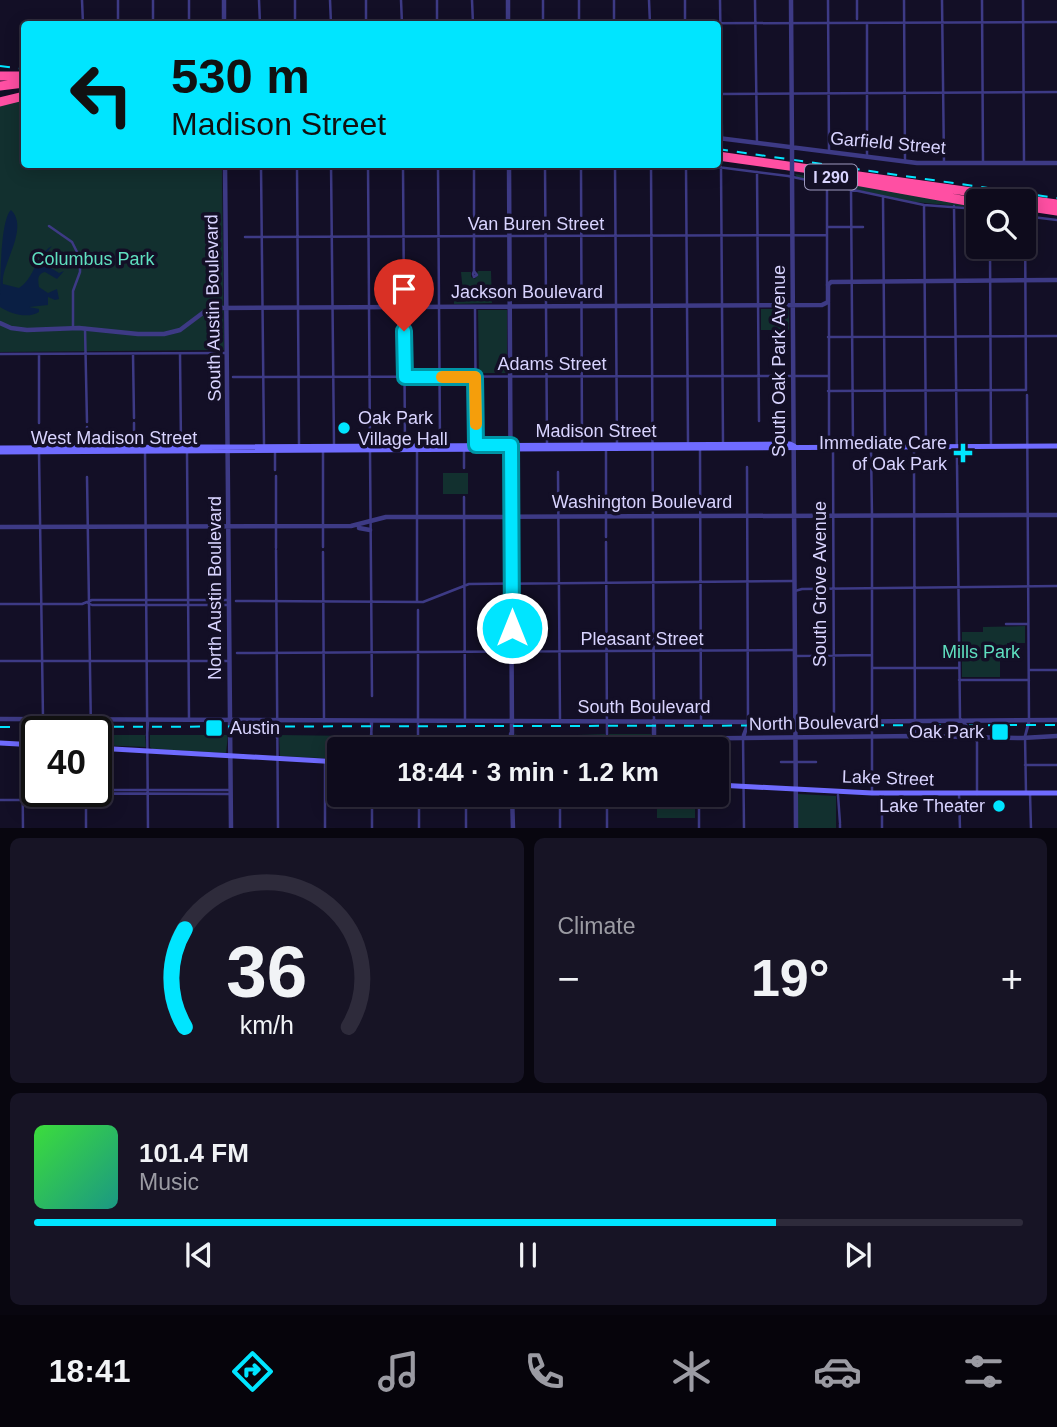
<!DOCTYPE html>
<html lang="en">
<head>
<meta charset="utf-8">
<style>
	body { margin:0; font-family:Helvetica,sans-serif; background:#171425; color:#f1f3f6; height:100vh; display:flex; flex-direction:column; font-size:26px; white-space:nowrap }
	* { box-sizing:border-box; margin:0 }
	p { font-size:23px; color:#9b9ba3 }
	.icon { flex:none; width:38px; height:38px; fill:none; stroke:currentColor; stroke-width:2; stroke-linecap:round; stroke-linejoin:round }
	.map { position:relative; height:828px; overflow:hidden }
	.details { display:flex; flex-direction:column; gap:10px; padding:10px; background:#08060f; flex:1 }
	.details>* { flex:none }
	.top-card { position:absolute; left:21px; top:21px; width:700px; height:147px; border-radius:7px; box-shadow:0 4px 18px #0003,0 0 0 2px #2e2b3b; background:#00e5ff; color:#111; overflow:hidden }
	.buttons { position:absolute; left:966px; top:189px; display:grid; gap:14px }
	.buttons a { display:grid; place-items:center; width:70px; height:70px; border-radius:7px; background:#0e0b1c; box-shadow:0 4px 18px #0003,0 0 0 2px #2e2b3b; font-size:35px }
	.speed { position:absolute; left:21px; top:716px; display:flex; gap:14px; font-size:35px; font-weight:700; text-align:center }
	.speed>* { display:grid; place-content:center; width:91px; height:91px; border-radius:50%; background:#0e0b1c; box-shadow:0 4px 18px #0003,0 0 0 2px #2e2b3b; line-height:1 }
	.speed .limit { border:4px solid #111; border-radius:10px; background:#fff; color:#111 }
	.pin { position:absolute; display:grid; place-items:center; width:60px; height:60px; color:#fff; margin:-72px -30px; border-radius:50% 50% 50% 0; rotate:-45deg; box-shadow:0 0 7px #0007 }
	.pin .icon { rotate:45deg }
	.me { position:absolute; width:77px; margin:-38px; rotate:0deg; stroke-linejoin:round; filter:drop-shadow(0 0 5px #0008) }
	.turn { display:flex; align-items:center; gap:24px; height:147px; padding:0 35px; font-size:32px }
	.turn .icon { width:91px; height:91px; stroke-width:2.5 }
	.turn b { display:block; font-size:49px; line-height:60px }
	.big { font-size:52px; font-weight:700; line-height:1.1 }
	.details .tile { flex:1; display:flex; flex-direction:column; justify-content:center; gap:10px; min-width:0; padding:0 24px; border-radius:10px; background:#171425 }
	.details .dial { align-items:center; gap:0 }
	.dial svg { height:182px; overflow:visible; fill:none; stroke:#2e2b3b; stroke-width:7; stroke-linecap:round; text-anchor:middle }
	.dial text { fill:#f1f3f6; stroke:none }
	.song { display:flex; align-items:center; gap:21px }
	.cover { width:84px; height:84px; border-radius:10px; background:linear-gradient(135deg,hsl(120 70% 55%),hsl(170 70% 35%)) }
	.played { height:7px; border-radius:4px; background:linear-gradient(90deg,#00e5ff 75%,#2e2b3b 75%) }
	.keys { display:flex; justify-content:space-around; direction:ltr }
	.heat { display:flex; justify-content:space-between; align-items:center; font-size:38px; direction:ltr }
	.details .tiles { flex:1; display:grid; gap:10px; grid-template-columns:1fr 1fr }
	.tile:last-child { grid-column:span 2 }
	.trip { position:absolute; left:327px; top:737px; width:402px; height:70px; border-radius:7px; background:#0e0b1c; box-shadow:0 4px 18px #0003,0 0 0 2px #2e2b3b; font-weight:700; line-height:70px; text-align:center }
	.menu { display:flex; height:112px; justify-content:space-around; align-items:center; background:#06040b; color:#9b9ba3 }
	.menu .icon { width:49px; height:49px }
	.menu .selected { color:#00e5ff }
	.menu b { font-size:32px; color:#f1f3f6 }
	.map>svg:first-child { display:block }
	.green { fill:#12302f }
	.water { fill:#0a1f44 }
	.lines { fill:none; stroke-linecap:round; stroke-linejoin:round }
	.pedestrian { stroke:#3d3a85; stroke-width:2.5 }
	.minor { stroke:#3d3a85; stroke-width:2.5 }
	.tertiary { stroke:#3d3a85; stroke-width:4.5 }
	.secondary { stroke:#6f6bff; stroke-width:5 }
	.motorway { stroke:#ff4fa3; stroke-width:9 }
	.rail { stroke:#00e5ff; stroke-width:2; stroke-dasharray:10 9; stroke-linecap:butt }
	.tertiary-bridge { stroke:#3d3a85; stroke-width:4.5 }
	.route-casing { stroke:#0095a6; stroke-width:18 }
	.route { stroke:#00e5ff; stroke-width:12 }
	.slow { stroke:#f59e0b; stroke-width:12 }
	.poi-dot { fill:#00e5ff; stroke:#130f26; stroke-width:2.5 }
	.labels { text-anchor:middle; stroke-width:7; stroke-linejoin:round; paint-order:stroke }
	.shield { fill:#130f26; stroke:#9e99be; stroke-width:2 }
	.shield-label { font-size:16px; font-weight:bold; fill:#d9d4ff }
	.street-label { font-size:18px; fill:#d9d4ff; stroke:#130f26 }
	.park-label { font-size:18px; fill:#5fe0c0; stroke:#130f26 }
	.poi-label { font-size:18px; fill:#d9d4ff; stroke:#130f26; text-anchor:end }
</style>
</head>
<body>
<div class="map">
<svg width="1057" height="829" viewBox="0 0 1057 829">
	<rect width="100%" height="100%" fill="#130f26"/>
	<path class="green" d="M24,99V164L222,165L224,350L0,352V103Z
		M795,174L968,205L978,208L915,202L797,177Z
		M478,271H491L492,303L454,304V299L457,302L473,301V292L463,293L461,272H471V277L475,279Z
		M761,309H789V330H761Z
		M478,310H507V373H479Z
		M443,473H468V494H443Z
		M1025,626V643H1007V648H1000V677H962V632H983V627Z
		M515,734L521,737L605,734V749H515Z
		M609,734H651V749H610Z
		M96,735H145L146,747L96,745Z
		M150,735H228L226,753L152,749L150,747Z
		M279,735L357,736V749H340L339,759L280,756Z
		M798,794L836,796V828H798Z
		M657,796H695V818H657Z"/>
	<path class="water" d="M11,210C30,228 0,266 3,284L19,288C35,278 35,255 52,246L43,257V263L59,273L64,271L57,279L45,272C37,274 38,280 39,287L48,293L57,289L59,299L55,300L48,297V305L29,307L39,309V312C28,319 11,314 0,307C0,287 0,219 11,210Z"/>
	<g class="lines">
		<path class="pedestrian" d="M857,19V0
			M781,762H816
			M838,795L840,823"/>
		<path class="minor" d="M82,0L83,24
			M118,0V24
			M153,0V24
			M189,0V24
			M259,0L260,24
			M295,0V24
			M330,0L331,24
			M366,0V24
			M401,0L402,24
			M437,0V24
			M472,0L473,24
			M543,0V24
			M579,0V24
			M614,0V24
			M649,0L650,24
			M685,0V24
			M720,0L722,138
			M755,0L757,143
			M828,0L829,152
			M904,0L905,162
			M942,0L944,163
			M982,0L983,163
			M1023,0L1024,163
			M536,24L1057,22
			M867,24V157
			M718,94L1057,92
			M331,164L334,445
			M368,164L370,445
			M651,164L654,721
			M474,165V271L477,275L474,277L473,274L474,271
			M615,165L617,446
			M226,166L702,165L788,176L924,205L978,209
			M545,166L547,443
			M581,166L582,443
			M686,166L688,442
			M261,167L264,444
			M297,167L299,444
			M403,167L405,444
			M438,167L440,443
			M721,167L723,442
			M757,172L759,421
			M827,183V285
			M851,188L853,446
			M883,197L885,438
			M924,205L926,446
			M954,206L960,718L974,737
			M1024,216L1057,220
			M49,226L72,242L80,258V272L73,291V328
			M827,227H863
			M245,237L827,235
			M990,247L991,446
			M475,307L476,443
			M85,328L87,422
			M828,337L1057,336
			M0,354L227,353
			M39,354V423
			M133,354L134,418
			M180,354L181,445
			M233,377L828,376
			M828,391L1026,390L1025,216
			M134,423V448
			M87,427V449
			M829,446V303
			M914,447V465
			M700,448L701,721
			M833,448L834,722
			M871,449L872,516
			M606,450V537
			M145,451L148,829
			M187,451L189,720
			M370,451L372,696
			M417,451V602
			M464,451V468
			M39,452L43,718
			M275,452V470
			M323,452V547
			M914,468L915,734
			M558,472L560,720
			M276,476V548
			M87,477L91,732
			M464,497L465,720
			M872,518V793
			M606,542L607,736
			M276,550L278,829
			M323,552L324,721
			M795,591L802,589L1057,586
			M236,601L423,602L469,584L795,581
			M88,603L92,605H227
			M0,604H82L92,600H229
			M418,610V737
			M1006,624H1028
			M237,653L795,650
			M795,656L872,655
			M0,661H228
			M872,668H959
			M1029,670H1057
			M959,680H1029
			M22,720L23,829
			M963,721L974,735L977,742V794
			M277,722V738
			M371,722L372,749
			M21,723L22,737
			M88,732L89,722
			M147,736L148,722
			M371,736L372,723
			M403,737H463L466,739V749
			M1025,737L1029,723L1027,395
			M607,738V749
			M744,738L748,724L747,467
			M408,749L409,739
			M325,761V829
			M1025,765H1057
			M96,790H229
			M37,791L39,793L231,794
			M86,791V829
			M882,793V829
			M1026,793L1025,736L1029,720
			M1030,793L1031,829
			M372,794V829
			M419,794V829
			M466,794V829
			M560,794V829
			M699,794V829
			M959,794L960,829
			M0,800H21
			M607,829V794
			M744,829L743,735L748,722
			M840,829V824"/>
		<path class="tertiary" d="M224,0V24
			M508,0V24
			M791,0L792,149
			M718,138L917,163H1057
			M225,164L231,829
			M509,164L512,737
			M792,174L796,829
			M0,323L11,328L27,330L79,328L138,334H164L180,330L204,312L219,308L822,305L828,302V285L831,282L1057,280
			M0,527L351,526L386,517L1057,515
			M359,528L370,530
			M0,719L796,722L1057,720
			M654,721V749
			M511,734L512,749
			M654,739L916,736L1022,738L1057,736
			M512,794L513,829"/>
		<path class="secondary" d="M0,448L790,444L794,446
			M0,452L1057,446
			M0,743L37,745
			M96,748L340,762
			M718,785L872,793H1057"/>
		<path class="motorway" d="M0,76H24
			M0,86L24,83
			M0,102L24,96
			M718,156L1057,204
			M828,176L978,203
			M974,199L991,201
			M1024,206L1057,211"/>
		<path class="rail" d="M0,66L24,69
			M718,149L1057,198
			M0,727L1057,725"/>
		<path class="tertiary-bridge" d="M792,174V149"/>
	</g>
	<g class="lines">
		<defs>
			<path id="route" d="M404,331L405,377H475L476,445H511L512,628"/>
		</defs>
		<use href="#route" class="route-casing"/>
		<use href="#route" class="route"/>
		<path class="slow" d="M442,377H475L476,424"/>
	</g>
	<g class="poi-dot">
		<circle cx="344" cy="428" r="7"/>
		<path d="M959.5 442.5h7v7h7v7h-7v7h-7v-7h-7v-7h7z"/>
		<rect x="205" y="719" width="18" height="18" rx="3.5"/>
		<rect x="991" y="723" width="18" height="18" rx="3.5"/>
		<circle cx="999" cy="806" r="7"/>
	</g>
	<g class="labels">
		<rect class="shield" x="805" y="164.5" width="52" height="25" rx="5"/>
		<g class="shield-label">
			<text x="831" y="183">I 290</text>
		</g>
		<g class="street-label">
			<text transform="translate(888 143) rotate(5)" y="6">Garfield Street</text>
			<text x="536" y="230">Van Buren Street</text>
			<text x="527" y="298">Jackson Boulevard</text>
			<text transform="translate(213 308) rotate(-91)" y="6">South Austin Boulevard</text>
			<text transform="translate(779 361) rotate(-90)" y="6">South Oak Park Avenue</text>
			<text x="552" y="370">Adams Street</text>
			<text x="596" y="437">Madison Street</text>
			<text x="114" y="444">West Madison Street</text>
			<text x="642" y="508">Washington Boulevard</text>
			<text transform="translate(820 584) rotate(-90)" y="6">South Grove Avenue</text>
			<text transform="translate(215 588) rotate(-90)" y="6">North Austin Boulevard</text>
			<text x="642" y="645">Pleasant Street</text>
			<text x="644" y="713">South Boulevard</text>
			<text transform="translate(814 723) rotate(-1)" y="6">North Boulevard</text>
			<text transform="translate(888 778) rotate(2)" y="6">Lake Street</text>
		</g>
		<g class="park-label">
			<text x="93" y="265">Columbus Park</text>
			<text x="981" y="658">Mills Park</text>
		</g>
		<g class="poi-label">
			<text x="358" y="424" text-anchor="start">Oak Park<tspan x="358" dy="21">Village Hall</tspan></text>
			<text x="947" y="449">Immediate Care<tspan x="947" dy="21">of Oak Park</tspan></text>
			<text x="230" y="734" text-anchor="start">Austin</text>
			<text x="984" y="738">Oak Park</text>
			<text x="985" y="812">Lake Theater</text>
		</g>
	</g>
</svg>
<div class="buttons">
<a><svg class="icon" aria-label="search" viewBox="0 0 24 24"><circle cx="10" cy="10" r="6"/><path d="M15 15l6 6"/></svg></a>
</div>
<div class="speed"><div class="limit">40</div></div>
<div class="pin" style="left:404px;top:331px;background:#d93025"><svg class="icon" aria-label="arrive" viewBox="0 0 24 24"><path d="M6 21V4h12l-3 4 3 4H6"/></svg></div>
<svg class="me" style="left:512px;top:628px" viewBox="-20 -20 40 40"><circle r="17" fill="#00e5ff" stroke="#fff" stroke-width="3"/><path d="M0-11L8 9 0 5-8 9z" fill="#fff"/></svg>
<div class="trip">18:44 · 3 min · 1.2 km</div>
<div class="top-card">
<div class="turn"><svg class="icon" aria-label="left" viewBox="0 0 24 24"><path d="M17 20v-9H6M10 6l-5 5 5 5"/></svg><div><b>530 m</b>Madison Street</div></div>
</div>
</div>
<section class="details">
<div class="tiles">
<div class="tile dial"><svg viewBox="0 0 100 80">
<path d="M14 69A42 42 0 1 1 86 69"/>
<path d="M14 69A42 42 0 0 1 14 26" stroke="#00e5ff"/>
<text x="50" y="56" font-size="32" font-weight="700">36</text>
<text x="50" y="72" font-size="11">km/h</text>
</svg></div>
<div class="tile"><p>Climate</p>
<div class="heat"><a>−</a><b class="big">19°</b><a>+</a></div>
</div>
<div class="tile">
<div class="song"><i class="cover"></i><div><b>101.4 FM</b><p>Music</p></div></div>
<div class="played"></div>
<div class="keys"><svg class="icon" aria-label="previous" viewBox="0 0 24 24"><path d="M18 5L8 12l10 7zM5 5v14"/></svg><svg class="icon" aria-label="pause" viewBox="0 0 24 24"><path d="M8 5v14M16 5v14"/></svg><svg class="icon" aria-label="next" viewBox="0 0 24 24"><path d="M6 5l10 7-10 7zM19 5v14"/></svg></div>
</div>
</div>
</section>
<nav class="menu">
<b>18:41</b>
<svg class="icon selected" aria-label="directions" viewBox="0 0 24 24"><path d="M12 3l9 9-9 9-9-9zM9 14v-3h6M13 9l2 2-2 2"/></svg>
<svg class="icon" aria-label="music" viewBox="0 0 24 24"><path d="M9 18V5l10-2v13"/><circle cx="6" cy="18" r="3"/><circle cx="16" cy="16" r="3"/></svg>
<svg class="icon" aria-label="phone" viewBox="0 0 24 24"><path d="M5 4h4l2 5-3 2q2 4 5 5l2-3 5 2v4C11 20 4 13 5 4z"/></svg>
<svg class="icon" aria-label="climate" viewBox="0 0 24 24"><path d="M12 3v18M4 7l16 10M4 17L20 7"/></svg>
<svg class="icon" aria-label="car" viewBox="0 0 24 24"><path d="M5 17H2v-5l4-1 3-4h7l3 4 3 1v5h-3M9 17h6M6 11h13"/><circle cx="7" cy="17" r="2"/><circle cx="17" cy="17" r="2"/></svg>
<svg class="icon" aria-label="filters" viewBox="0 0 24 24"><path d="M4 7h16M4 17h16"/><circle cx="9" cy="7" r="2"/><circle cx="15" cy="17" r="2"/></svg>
</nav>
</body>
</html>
